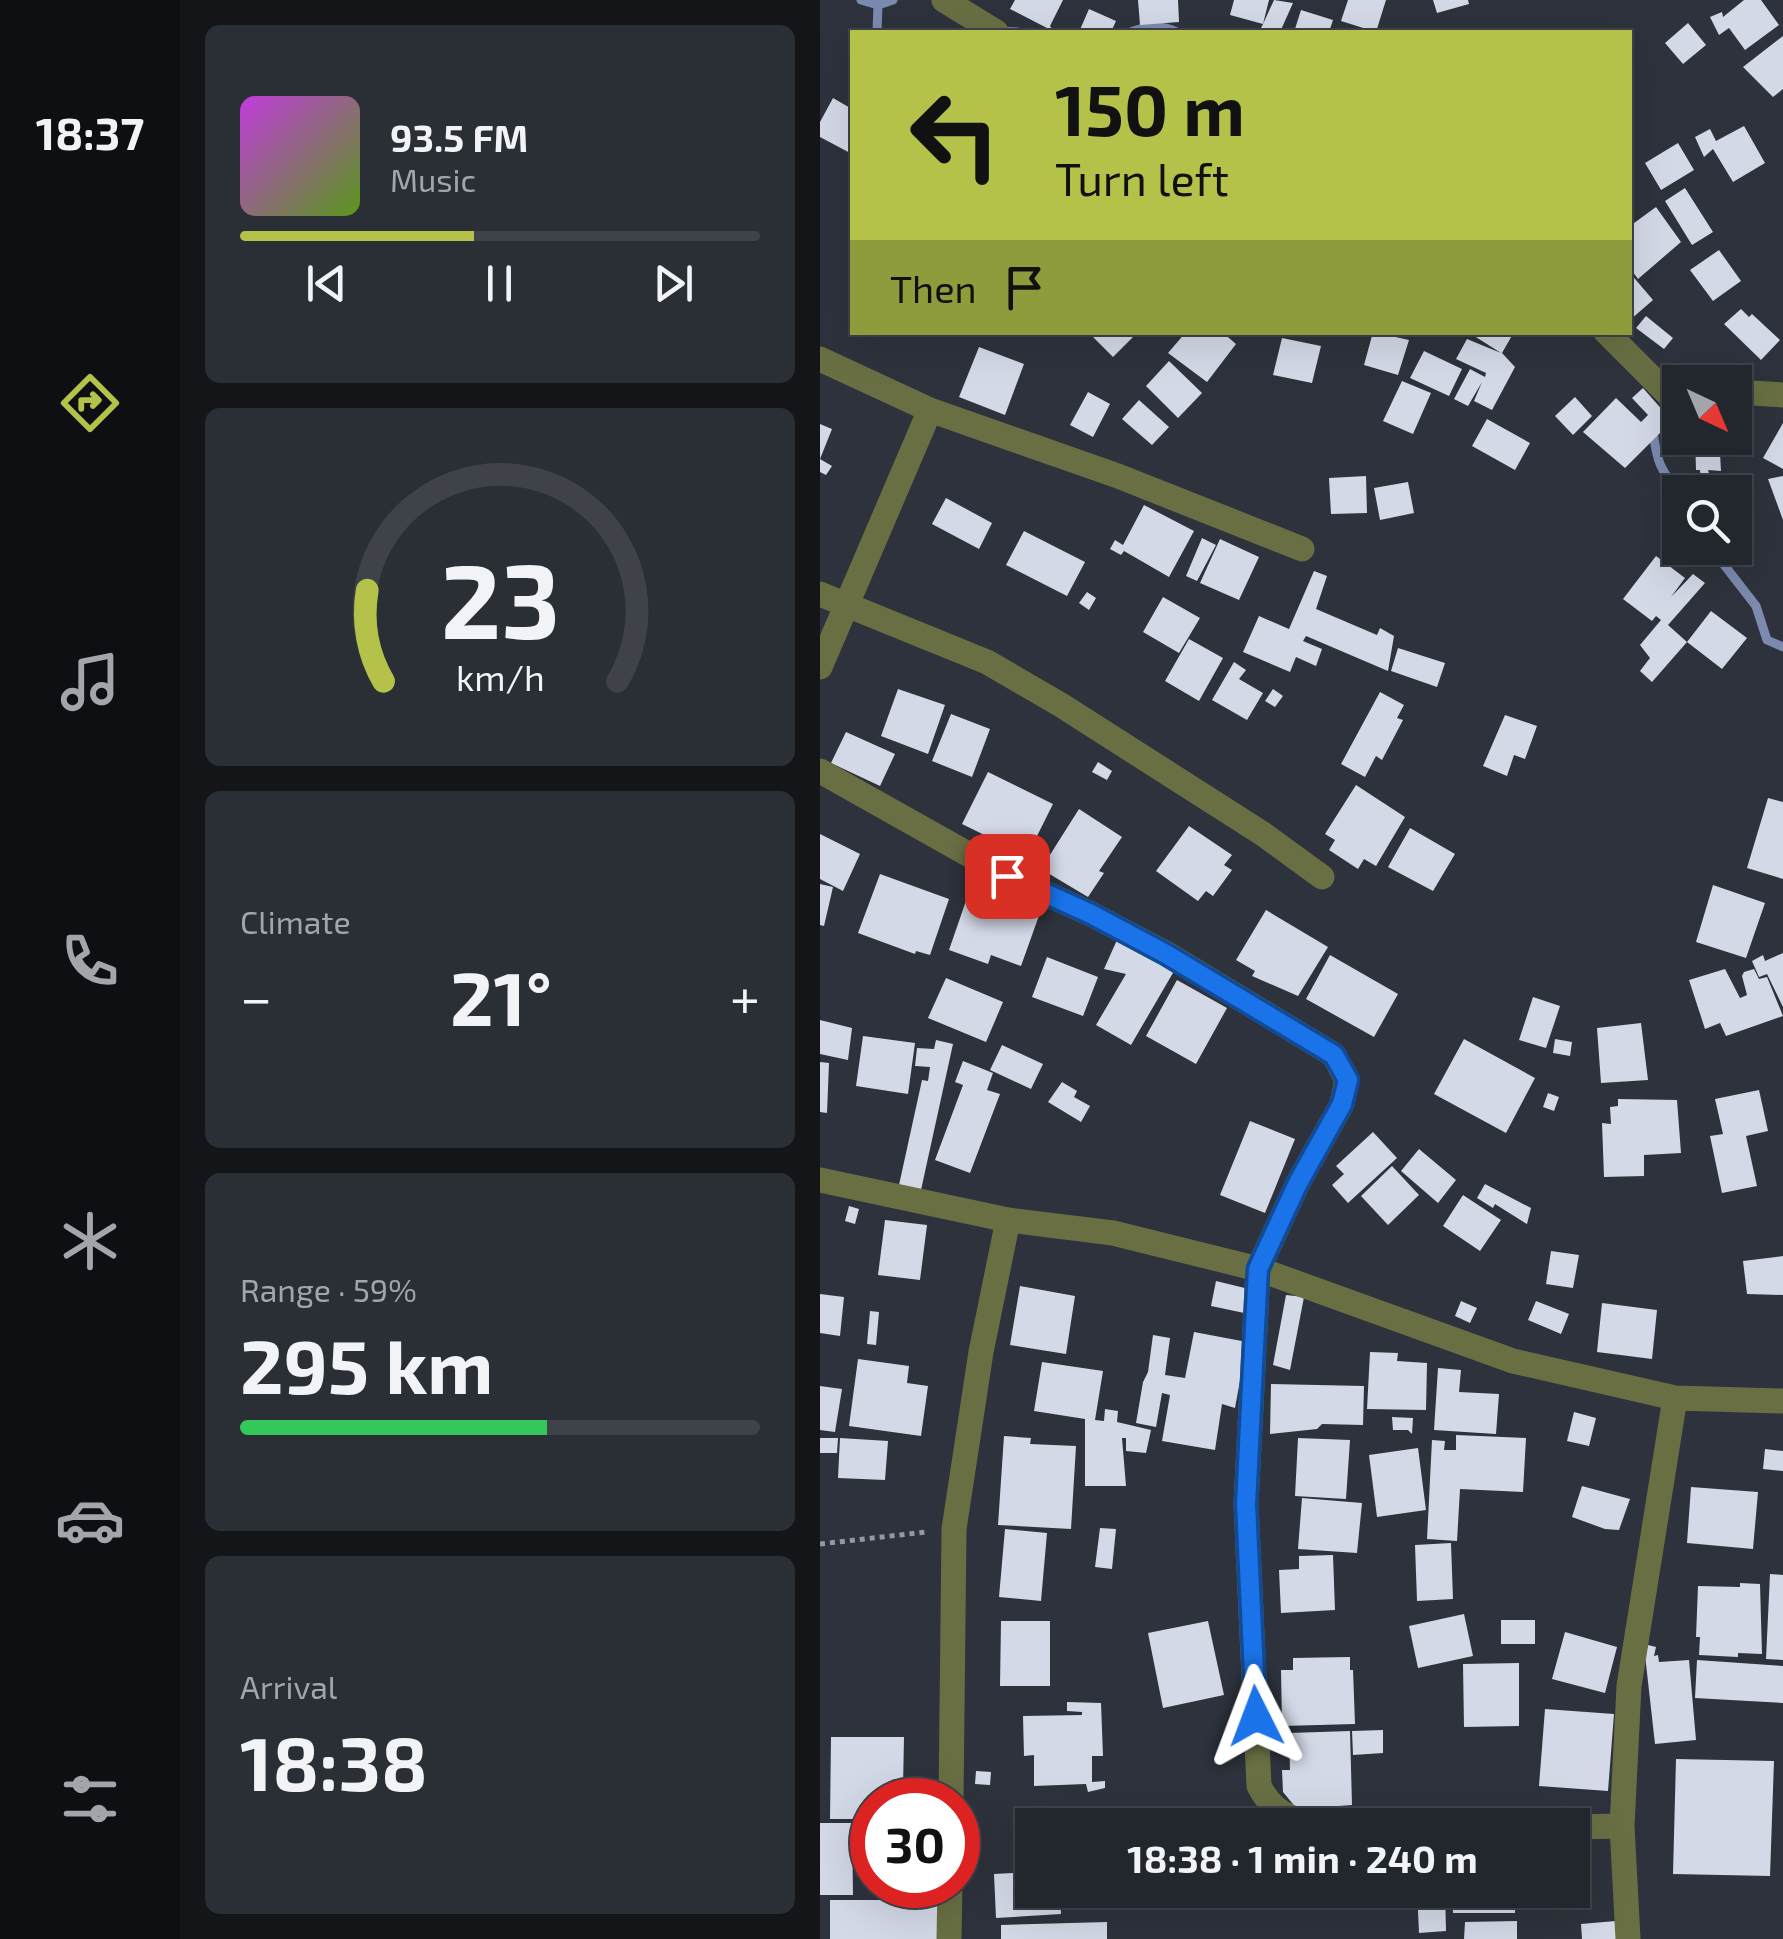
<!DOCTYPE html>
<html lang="en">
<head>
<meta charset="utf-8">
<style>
	body { margin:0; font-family:"Exo 2",sans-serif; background:#2a2e35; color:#f1f3f6; height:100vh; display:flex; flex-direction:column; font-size:38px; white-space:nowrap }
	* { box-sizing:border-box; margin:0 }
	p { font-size:32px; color:#a2a5aa }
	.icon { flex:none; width:55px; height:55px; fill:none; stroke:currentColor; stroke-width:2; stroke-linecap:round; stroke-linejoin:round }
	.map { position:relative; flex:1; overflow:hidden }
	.panel { display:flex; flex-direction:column; gap:25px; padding:25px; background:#131519; width:640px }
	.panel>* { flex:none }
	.top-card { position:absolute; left:30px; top:30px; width:782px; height:305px; border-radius:0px; box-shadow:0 10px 40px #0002,0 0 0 2px #3f4349; background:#b4c24a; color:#111; overflow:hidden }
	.needle { width:65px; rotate:136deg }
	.fabs { position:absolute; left:842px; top:365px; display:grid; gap:20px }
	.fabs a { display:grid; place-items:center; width:90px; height:90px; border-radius:0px; background:#22262d; box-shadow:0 10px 40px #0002,0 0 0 2px #3f4349; font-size:50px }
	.speed { position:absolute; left:30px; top:1778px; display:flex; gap:20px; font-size:50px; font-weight:700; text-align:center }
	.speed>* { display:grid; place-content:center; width:130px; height:130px; border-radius:50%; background:#22262d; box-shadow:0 10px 40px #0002,0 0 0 2px #3f4349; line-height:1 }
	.speed .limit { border:15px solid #d22; background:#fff; color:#111 }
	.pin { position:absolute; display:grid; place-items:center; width:85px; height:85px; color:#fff; margin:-42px; border-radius:20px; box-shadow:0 5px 15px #0006 }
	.me { position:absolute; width:110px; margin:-55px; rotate:357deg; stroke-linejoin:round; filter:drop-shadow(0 0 8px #0008) }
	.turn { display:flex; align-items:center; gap:35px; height:210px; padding:0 40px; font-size:45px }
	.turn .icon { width:130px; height:130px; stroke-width:2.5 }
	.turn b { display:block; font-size:70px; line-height:85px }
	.then { display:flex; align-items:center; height:95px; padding:0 40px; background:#0003; gap:20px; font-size:38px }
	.big { font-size:75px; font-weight:700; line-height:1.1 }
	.panel .tile { flex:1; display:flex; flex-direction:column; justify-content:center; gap:15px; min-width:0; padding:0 35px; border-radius:15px; background:#2a2e35 }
	.panel .dial { align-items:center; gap:0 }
	.dial svg { height:260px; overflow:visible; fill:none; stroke:#3f4349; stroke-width:7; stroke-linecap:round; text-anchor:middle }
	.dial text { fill:#f1f3f6; stroke:none }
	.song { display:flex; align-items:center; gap:30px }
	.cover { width:120px; height:120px; border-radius:15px; background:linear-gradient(135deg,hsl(290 70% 55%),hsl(90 70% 35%)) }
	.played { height:10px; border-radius:5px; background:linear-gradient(90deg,#b4c24a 45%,#3f4349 45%) }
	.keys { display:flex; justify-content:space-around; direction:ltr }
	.heat { display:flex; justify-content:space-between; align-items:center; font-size:55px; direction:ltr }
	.charge { height:15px; border-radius:8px; background:linear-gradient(90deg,#34c759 59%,#3f4349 0) }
	.trip { position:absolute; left:195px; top:1808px; width:575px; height:100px; border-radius:0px; background:#22262d; box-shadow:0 10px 40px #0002,0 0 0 2px #3f4349; font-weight:700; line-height:100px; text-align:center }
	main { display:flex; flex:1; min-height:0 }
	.tabs { display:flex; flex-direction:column; width:180px; justify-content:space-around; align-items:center; background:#0e0f12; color:#a2a5aa }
	.tabs .icon { width:70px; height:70px }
	.tabs .selected { color:#b4c24a }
	.tabs b { font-size:45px; color:#f1f3f6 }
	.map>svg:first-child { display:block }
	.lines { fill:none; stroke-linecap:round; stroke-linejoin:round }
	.stream { stroke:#7c8aaf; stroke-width:9 }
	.building { fill:#d3d9e7 }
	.path { stroke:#9498a0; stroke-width:5; stroke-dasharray:5 5; stroke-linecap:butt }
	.minor { stroke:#696f43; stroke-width:25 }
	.route-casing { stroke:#114b97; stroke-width:25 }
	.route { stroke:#1a73e8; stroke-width:18 }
</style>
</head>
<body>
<main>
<nav class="tabs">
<b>18:37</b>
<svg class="icon selected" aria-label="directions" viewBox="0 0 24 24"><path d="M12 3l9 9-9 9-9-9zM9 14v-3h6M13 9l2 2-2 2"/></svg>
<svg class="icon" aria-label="music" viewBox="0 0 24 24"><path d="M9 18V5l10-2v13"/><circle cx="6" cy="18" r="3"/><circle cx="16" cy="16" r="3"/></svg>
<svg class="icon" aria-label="phone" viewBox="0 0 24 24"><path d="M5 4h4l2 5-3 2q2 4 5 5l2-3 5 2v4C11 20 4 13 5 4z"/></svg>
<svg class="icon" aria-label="climate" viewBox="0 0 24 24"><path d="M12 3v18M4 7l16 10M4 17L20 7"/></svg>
<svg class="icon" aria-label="car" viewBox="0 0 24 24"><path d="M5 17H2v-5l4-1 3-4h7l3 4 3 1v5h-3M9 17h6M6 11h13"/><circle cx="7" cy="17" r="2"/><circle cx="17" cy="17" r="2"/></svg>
<svg class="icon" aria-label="filters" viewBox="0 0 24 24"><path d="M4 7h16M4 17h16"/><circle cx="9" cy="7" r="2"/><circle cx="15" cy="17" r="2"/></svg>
</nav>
<section class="panel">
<div class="tile">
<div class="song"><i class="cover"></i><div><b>93.5 FM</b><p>Music</p></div></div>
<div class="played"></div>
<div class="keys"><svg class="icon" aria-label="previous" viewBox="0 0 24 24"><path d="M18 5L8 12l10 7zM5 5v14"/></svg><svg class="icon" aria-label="pause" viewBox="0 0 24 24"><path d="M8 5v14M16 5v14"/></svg><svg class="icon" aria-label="next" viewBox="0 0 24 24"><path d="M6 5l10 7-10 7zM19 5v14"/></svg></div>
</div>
<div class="tile dial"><svg viewBox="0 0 100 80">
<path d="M14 69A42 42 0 1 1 86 69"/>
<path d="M14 69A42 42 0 0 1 9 41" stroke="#b4c24a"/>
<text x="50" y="56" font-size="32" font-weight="700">23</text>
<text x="50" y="72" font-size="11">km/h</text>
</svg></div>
<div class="tile"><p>Climate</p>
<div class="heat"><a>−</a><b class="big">21°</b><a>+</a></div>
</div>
<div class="tile"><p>Range · 59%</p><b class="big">295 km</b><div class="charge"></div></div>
<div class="tile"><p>Arrival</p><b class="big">18:38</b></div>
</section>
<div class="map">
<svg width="963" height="1939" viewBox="0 0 963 1939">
	<rect width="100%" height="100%" fill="#2d323c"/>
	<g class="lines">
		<path class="stream" d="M41,0L58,5L73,0
			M177,31L198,32
			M57,32L58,5
			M311,32C326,26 342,25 357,32
			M833,430C836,458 840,474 862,492
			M891,548L936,606L947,640L963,647"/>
	</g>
	<path class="building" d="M195,0H243L230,26L234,32H221L227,28L190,9Z
		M318,0H358L359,22L320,25Z
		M414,0H449L443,24L454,0L473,3L460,32H446L440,30L443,24L410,15Z
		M528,0H566L556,32L521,21Z
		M613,0H648L649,4L617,13Z
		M924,0H941L959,25L925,50L909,28L899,35L890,17L902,12L903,17Z
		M269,9L296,21L291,32H259Z
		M481,10L513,20L509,32H474Z
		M868,23L886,45L863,64L845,43Z
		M963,36V89L953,97L923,67Z
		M13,98L32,109V154L0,137V122Z
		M924,126L945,163L913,182L893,149L884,157L875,137L890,129L896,141Z
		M858,143L874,170L841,190L825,163Z
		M865,188L893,232L872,245L845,201Z
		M836,207L861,242L818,279L810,268V226Z
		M899,250L921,281L893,301L870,270Z
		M810,273L833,300L810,320Z
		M921,309L929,317L932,314L960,340L941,360L904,324Z
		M826,316L853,338L844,349L816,328Z
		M268,332H318L293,357Z
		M366,332H402L416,344L387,382L348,353Z
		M553,332L589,340L578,375L544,365Z
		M648,332H694L682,353L695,367L672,410L654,401L662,382L648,406L634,399L650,369L665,377L666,373L636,359L647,339L681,353Z
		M462,338L501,346L492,383L453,375Z
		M159,347L204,364L185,415L139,397Z
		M604,351L642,369L629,396L590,378Z
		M349,361L382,393L358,418L326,386Z
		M582,381L611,393L593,434L563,421Z
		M823,388L852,421L805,468L763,432L796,398L821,422L828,415L812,398Z
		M268,392L290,404L273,437L250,425Z
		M755,397L772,416L753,435L735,416Z
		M319,400L349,427L332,445L302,419Z
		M667,419L710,443L695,470L652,446Z
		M963,423V469L943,458Z
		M0,424L12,429L0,459L12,466L6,475L0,472Z
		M915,432L921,433L920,454L900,453L901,471L888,470L894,491L887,492L881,485L880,470H876L875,438H915Z
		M546,476L547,513L511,514L509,478Z
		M963,476V520L948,479Z
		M588,482L594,513L560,520L554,488Z
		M126,498L172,523L159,549L112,524Z
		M324,505L374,531L349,577L304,551L301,555L290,549L295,540L303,545Z
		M204,531L265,562L247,596L186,565Z
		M382,538L396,545L377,581L366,576Z
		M400,539L439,557L419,600L380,583Z
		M836,556L865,578L851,597L873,574L885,583L848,625L867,642L832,682L820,671L830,658L820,645L841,620L836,616L832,621L803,599Z
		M494,571L507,576L496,609L557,635L560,628L574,636L568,671L486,636L483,641L502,649L496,666L476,657L470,672L423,652L439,616L469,629Z
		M267,592L276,598L269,610L259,603Z
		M343,597L380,618L359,653L323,632Z
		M891,611L927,638L902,669L867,642Z
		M369,639L403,658L379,701L345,681Z
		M578,648L625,663L617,687L571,671Z
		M414,662L426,670L419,679L443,693L427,720L392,700Z
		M78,689L125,705L108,754L61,736Z
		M453,689L463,696L455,707L445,701Z
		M560,692L584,705L577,718L583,720L562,760L556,756L545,777L521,764Z
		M131,714L170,729L152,777L112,761Z
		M685,715L717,726L705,759L694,755L687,776L663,766Z
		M26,732L75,754L60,786L11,763Z
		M278,762L292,771L287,780L272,772Z
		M168,772L233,804L207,856L142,824Z
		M536,785L585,817L556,866L544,859L538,869L509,850L515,840L505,834Z
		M948,798L963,802V879L927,868Z
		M259,809L302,837L279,871L284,873L268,897L221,869Z
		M369,826L412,855L404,865L412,870L393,896L386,891L378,901L336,871Z
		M590,828L635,854L613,891L568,867Z
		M0,834L40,854L23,891L0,879Z
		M60,874L129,899L110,955L96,951L95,954L38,933Z
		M0,884L13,887L4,926L0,925Z
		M893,885L945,903L926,958L876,942Z
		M148,895L181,907L184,897L221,910L201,966L171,955L168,964L129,950Z
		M446,910L508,947L478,996L432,976L435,971L416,960Z
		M297,940L357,966L311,1045L276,1025L306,974L284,969Z
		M963,953V1007L947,974L939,977L932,961L943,955L945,961Z
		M510,955L578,994L554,1037L486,999Z
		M227,957L278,977L263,1016L212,997Z
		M905,969L920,998L927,995L922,976L924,972L934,969L939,979L947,977L963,1016L906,1036L900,1023L885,1029L869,980Z
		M126,978L183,1002L166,1042L108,1018Z
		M357,980L407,1008L376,1064L326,1036Z
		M713,997L740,1006L726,1048L699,1040Z
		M0,1020L32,1028L28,1060L0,1054Z
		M821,1023L828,1080L781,1083L777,1028Z
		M43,1036L95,1043L88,1094L36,1086Z
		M644,1039L715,1078L686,1133L614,1094Z
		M735,1039L752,1042L750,1056L733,1053Z
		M116,1040L133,1044L101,1190L79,1185L102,1080L108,1081L110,1067L95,1066L97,1048L114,1049Z
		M182,1045L223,1064L211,1089L170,1070Z
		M143,1061L173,1073L167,1090L180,1094L150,1173L115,1160L143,1085L135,1082Z
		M0,1062L9,1063L7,1113L0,1112Z
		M242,1082L257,1091L254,1097L270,1106L261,1122L228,1102Z
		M939,1090L948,1131L926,1136L937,1186L902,1193L890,1136L903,1134L895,1099Z
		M728,1093L739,1097L734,1111L723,1107Z
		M798,1099L857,1100L861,1153L824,1155V1176L784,1177L782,1123L791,1124L790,1107L798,1106Z
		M430,1121L475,1139L445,1213L400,1195Z
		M553,1132L577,1158L528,1203L512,1185L524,1174L516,1166Z
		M599,1149L636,1180L618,1203L581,1171Z
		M572,1166L599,1195L568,1225L541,1196Z
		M665,1184L711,1208L707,1224L675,1204L673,1208L657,1198Z
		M643,1195L681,1220L660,1251L623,1226Z
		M29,1206L39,1209L35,1224L25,1221Z
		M65,1220L107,1225L100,1280L58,1275Z
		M731,1251L759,1255L753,1288L726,1284Z
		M963,1256V1295L927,1294L923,1261Z
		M396,1281L433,1290L429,1314L391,1306Z
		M200,1286L255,1296L246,1354L190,1345Z
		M0,1294L24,1297L20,1336L0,1333Z
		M466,1295L484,1297L470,1370L453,1365Z
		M641,1301L657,1308L650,1323L635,1316Z
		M716,1301L749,1314L741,1334L708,1320Z
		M782,1303L837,1310L832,1359L777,1352Z
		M50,1311L59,1312L56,1345L47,1344Z
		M374,1332L427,1342L415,1408L402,1404L395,1450L342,1441L350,1395L342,1393L336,1427L316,1423L323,1382L328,1372L333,1335L350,1338L345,1375L365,1378Z
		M550,1352L578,1353L577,1361L607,1363L606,1410L547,1409Z
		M38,1359L89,1366L87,1383L108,1386L101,1436L29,1426Z
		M222,1362L283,1371L275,1420L284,1421L285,1409L298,1411L297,1422L331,1430L326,1453L306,1451V1438H302L306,1486H265V1419L214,1411Z
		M618,1368L641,1370L639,1392L679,1394L676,1434L614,1430Z
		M451,1384L544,1386L543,1425L502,1424L497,1429L450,1434Z
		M0,1386L22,1389L15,1432L0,1430Z
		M754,1412L776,1418L769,1446L747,1441Z
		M572,1417L593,1418L592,1434L588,1430H573Z
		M636,1435L706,1438L703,1492L640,1489L637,1541L607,1539L612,1440L625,1441L624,1450H636Z
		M184,1436L211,1438L210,1444L256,1446L251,1529L178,1525Z
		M0,1438H18L17,1453H0Z
		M20,1438L68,1441L65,1480L18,1478Z
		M478,1438L530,1440L526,1499L475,1496Z
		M598,1448L606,1510L557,1517L549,1455Z
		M945,1449L963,1451V1471L943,1469Z
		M762,1486L810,1499L799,1530L785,1529L752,1517Z
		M871,1487L938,1492L933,1549L867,1543Z
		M482,1498L542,1503L537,1553L478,1549Z
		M280,1528L296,1529L292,1569L275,1567Z
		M185,1529L227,1533L221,1601L179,1597Z
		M631,1543L633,1599L597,1601L595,1545Z
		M513,1555L515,1610L461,1613L459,1570L479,1569V1556Z
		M950,1574L963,1575V1660L946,1659Z
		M920,1583L940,1584L942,1654L918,1653V1657L879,1655L880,1637H876L878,1586L920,1587Z
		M644,1614L653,1656L598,1668L589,1626Z
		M681,1620H715V1644H681Z
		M181,1621H230V1686H180Z
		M388,1621L404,1695L343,1708L328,1633Z
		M745,1632L797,1647L785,1693L732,1679Z
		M828,1645L836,1647L834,1656L838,1655L839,1662L869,1660L876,1740L835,1744L825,1655Z
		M530,1657V1670H533L535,1724L462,1726L461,1670H473V1658Z
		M877,1660L963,1666V1703L875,1698Z
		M699,1663V1726L644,1727L643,1664Z
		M247,1702L281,1703L283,1756H272V1782L285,1781V1788L268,1792L266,1784L214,1786V1755L204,1756L203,1716L262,1715V1712L247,1711Z
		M725,1709L794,1714L788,1791L719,1786Z
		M563,1730V1753L533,1755L532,1731Z
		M530,1731L532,1805L477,1809L463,1792L462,1770H470L469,1733Z
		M11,1737H84L83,1788H79V1800H52V1819H10Z
		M856,1759L954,1761L950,1876L853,1874Z
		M156,1771L171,1772L170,1785L155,1784Z
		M0,1823H32L33,1895H0Z
		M212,1872V1890H240L241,1914L176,1918L174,1874Z
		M597,1890H625L626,1931L599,1933Z
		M632,1890H695V1913H633Z
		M10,1900H118L117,1939H10Z
		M807,1920L808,1939H762L761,1924Z
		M697,1921V1939H644L645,1922Z
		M287,1922V1939H181V1925Z"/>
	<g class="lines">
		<path class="path" d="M0,1544L106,1532"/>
		<path class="minor" d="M124,0L176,32
			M786,332L853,399L860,401
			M0,359L110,410
			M915,392L963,395
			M0,594L167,662L241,705L443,834L502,877
			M0,667L110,410L298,476L482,549
			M0,771L187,876L271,914L347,954L514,1055L527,1080L522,1104L478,1183L438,1269L426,1504L439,1786C451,1810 468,1818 493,1825
			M0,1180L188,1220L293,1233L438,1269L693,1361L855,1398L963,1401
			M131,1800L134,1529L161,1352L188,1220
			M752,1827L802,1826
			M129,1939L130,1885
			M808,1939L802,1826L809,1686L855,1398"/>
	</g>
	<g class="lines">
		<defs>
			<path id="route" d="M187,876L271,914L346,954L514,1055L528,1080L522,1104L478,1183L438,1269L426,1504L436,1716"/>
		</defs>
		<use href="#route" class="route-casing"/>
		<use href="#route" class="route"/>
	</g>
</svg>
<div class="fabs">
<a><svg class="needle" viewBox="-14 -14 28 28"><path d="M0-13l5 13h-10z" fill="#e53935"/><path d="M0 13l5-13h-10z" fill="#a2a5aa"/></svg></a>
<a><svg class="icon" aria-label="search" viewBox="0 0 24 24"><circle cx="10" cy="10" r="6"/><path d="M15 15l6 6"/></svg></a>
</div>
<div class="speed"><div class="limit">30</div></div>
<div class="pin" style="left:187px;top:876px;background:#d93025"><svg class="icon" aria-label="arrive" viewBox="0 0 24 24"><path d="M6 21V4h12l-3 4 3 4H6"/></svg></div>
<svg class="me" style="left:436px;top:1716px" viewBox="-20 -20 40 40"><path d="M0-17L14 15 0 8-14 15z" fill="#1a73e8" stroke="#fff" stroke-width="4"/></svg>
<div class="trip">18:38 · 1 min · 240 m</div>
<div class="top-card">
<div class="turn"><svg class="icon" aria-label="left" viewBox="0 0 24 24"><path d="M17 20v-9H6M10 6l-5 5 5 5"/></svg><div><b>150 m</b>Turn left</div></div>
<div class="then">Then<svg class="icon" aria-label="arrive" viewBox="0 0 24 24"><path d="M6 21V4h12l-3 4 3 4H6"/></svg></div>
</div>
</div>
</main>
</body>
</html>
